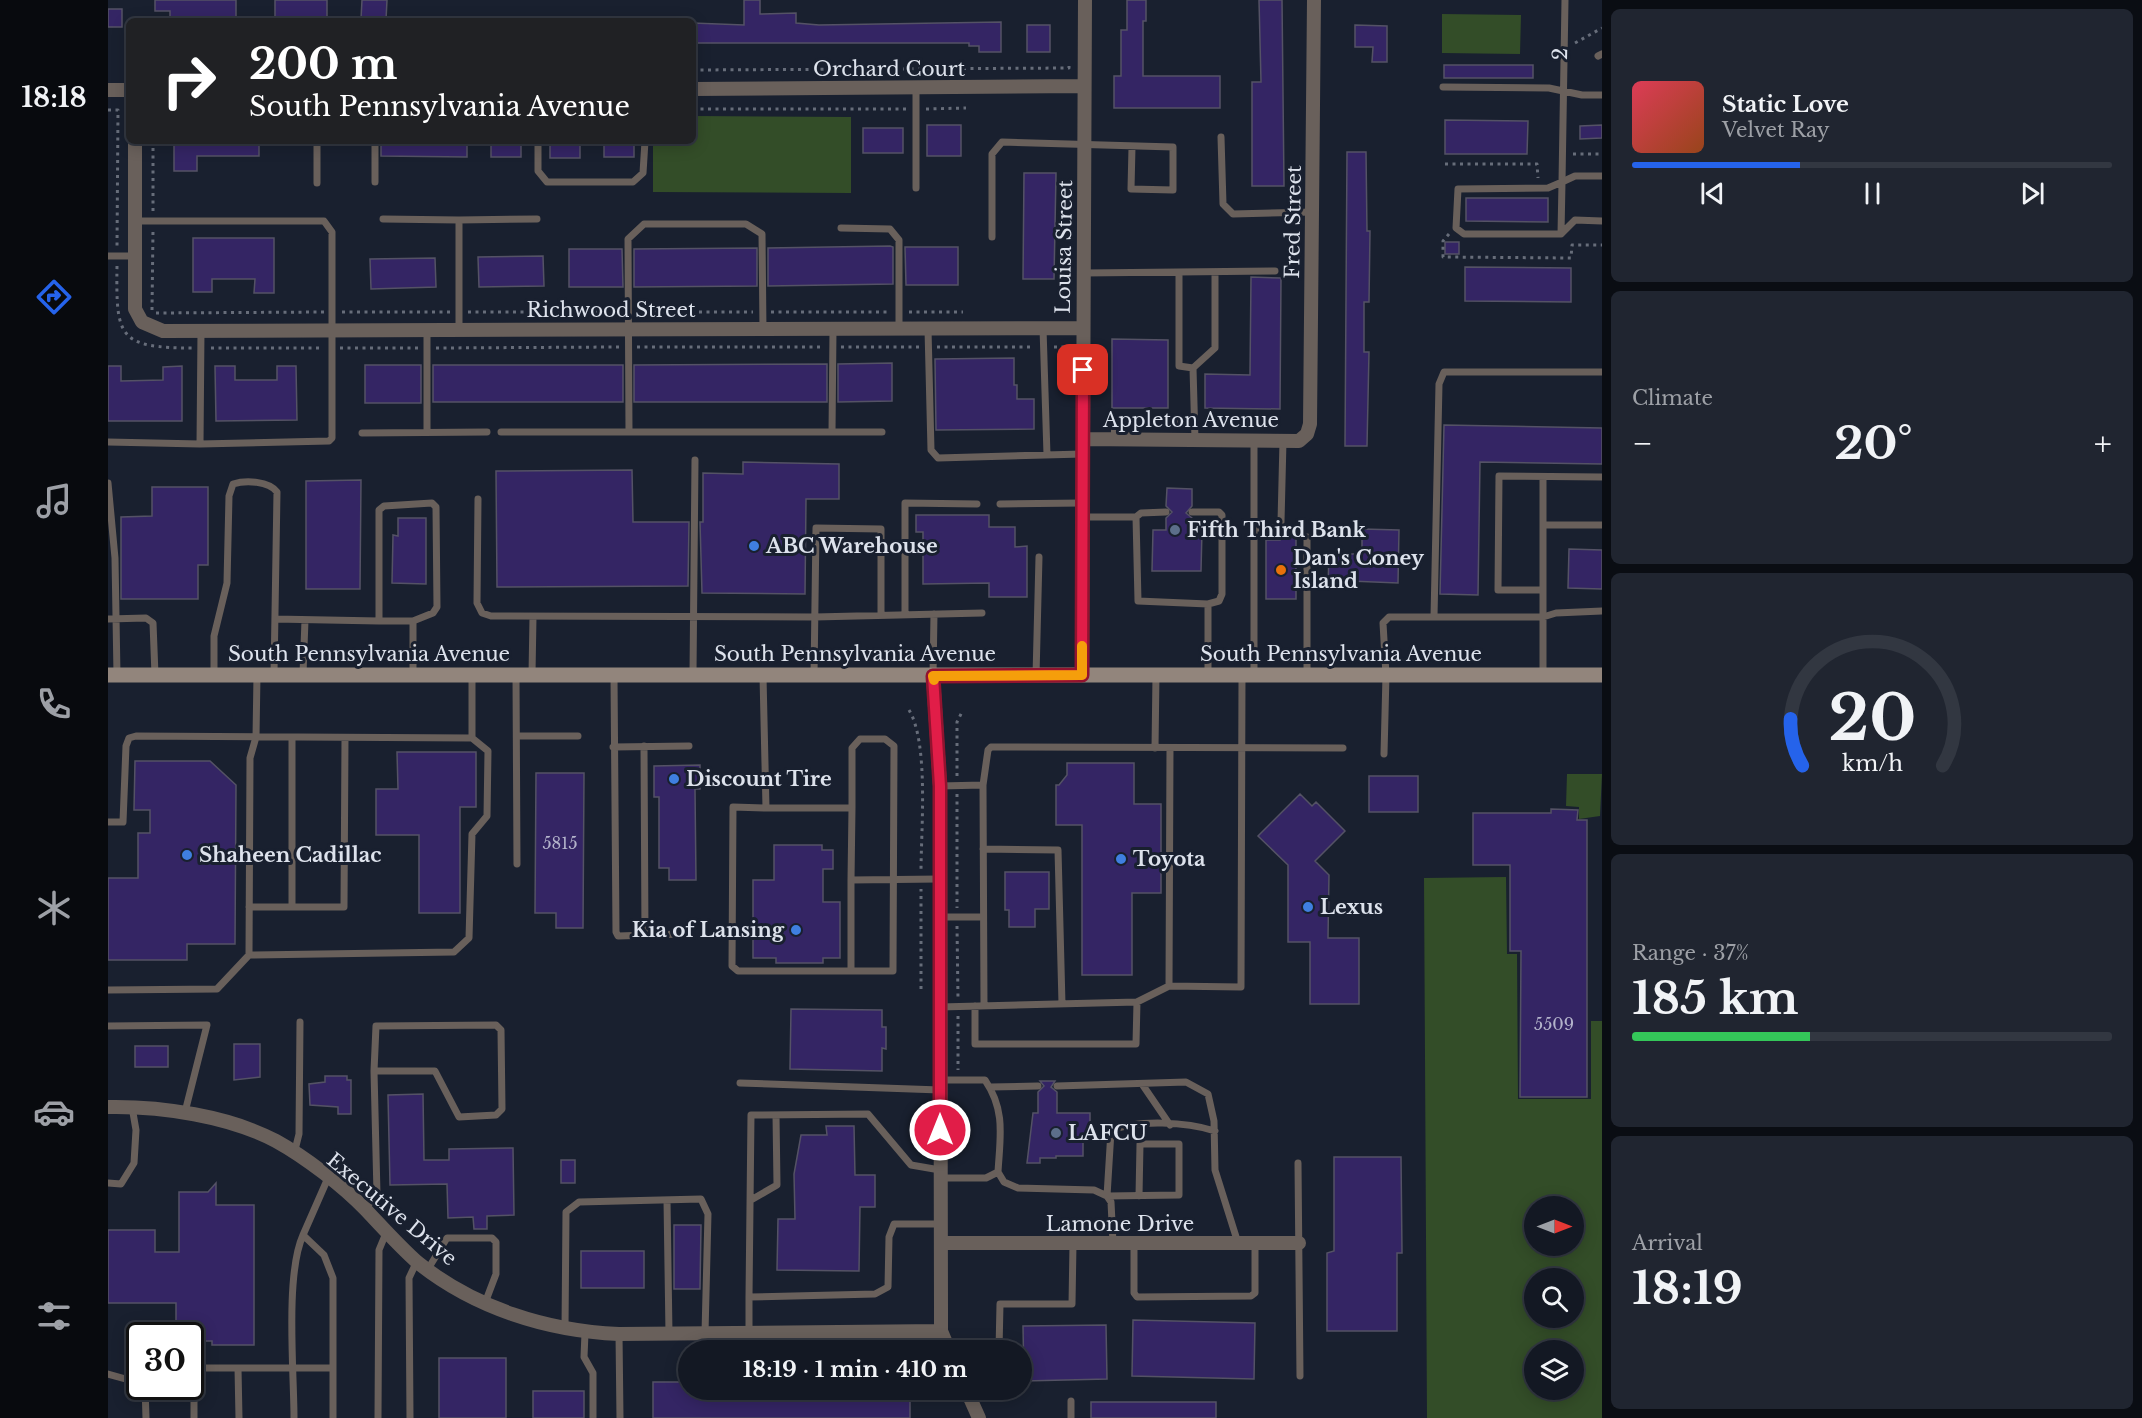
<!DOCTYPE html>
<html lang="en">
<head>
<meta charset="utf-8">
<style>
	body { margin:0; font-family:"Libre Baskerville",serif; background:#202530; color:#f1f3f6; height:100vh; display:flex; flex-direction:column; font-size:22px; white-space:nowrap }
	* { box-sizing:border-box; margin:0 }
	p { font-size:20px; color:#9da0a6 }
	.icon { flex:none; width:33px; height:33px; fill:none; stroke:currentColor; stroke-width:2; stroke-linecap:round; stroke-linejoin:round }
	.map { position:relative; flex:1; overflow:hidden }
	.drawer { display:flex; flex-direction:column; gap:9px; padding:9px; background:#0a0d13; width:540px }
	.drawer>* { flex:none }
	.guide { position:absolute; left:18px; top:18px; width:570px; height:126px; border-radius:9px; box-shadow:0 3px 15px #0003,0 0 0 2px #323741; background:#202124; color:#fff; overflow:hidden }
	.needle { width:39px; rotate:90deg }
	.buttons { position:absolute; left:1416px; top:1196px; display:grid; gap:12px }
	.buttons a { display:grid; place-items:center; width:60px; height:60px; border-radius:50%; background:#131823; box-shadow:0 3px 15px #0003,0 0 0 2px #323741; font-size:30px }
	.speed { position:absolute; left:18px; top:1322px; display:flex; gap:12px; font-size:30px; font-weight:700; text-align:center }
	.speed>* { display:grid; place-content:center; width:78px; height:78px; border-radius:50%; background:#131823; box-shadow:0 3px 15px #0003,0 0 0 2px #323741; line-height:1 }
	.speed .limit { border:3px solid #111; border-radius:9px; background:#fff; color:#111 }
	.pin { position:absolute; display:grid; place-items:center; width:51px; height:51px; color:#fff; margin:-26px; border-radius:12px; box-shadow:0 3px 9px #0006 }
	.me { position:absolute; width:66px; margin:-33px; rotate:0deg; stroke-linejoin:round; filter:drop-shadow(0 0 4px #0008) }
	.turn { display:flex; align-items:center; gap:21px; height:126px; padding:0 24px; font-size:27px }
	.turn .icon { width:78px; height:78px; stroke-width:2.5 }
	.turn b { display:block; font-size:42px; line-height:51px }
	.big { font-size:45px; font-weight:700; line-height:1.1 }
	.drawer .tile { flex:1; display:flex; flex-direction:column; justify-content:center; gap:9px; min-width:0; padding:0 21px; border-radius:9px; background:#202530 }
	.drawer .dial { align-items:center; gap:0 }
	.dial svg { height:156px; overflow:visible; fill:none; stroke:#323741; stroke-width:7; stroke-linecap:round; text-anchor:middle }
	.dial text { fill:#f1f3f6; stroke:none }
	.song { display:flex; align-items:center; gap:18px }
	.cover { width:72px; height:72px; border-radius:9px; background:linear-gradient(135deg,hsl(350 70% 55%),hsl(20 70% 35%)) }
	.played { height:6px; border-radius:3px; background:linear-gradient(90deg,#2563eb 35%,#323741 35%) }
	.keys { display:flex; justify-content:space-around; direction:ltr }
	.heat { display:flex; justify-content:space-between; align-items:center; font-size:33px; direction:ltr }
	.charge { height:9px; border-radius:4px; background:linear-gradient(90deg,#34c759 37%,#323741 0) }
	.trip { position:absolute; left:570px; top:1340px; width:354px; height:60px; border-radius:30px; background:#131823; box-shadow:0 3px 15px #0003,0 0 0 2px #323741; font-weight:700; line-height:60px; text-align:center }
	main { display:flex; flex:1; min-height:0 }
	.menu { display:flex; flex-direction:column; width:108px; justify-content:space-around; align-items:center; background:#080a0e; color:#9da0a6 }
	.menu .icon { width:42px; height:42px }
	.menu .selected { color:#2563eb }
	.menu b { font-size:27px; color:#f1f3f6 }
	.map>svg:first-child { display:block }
	.green { fill:#334d28; fill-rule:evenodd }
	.building { fill:#342564; stroke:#545265; stroke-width:1.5 }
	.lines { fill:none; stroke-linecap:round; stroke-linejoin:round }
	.path { stroke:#676d7a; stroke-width:3; stroke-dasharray:3 4.5; stroke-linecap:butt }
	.service { stroke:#69605b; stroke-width:7 }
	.minor { stroke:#69605b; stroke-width:14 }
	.secondary { stroke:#92857c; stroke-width:15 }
	.route-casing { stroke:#92132f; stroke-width:15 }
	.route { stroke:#e11d48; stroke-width:10 }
	.slow { stroke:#f59e0b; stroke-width:10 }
	.service-dot { fill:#5c6f8a; stroke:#19202f; stroke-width:2 }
	.shop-dot { fill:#3f7fe0; stroke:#19202f; stroke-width:2 }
	.food-dot { fill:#e8710a; stroke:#19202f; stroke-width:2 }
	.labels { text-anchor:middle; stroke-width:6; stroke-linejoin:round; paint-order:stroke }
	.number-label { font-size:16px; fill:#b3b3ca }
	.street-label { font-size:20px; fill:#dde2ec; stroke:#19202f }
	.poi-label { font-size:20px; font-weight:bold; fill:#dde2ec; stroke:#19202f; text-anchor:start }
</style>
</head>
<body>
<main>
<nav class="menu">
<b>18:18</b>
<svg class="icon selected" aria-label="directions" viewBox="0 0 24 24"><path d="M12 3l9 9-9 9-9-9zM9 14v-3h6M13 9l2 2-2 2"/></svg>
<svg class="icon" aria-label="music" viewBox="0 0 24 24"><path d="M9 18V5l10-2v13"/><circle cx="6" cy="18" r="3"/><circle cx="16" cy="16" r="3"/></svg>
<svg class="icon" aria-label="phone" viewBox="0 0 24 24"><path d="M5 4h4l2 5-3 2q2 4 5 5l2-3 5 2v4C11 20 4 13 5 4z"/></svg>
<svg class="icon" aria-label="climate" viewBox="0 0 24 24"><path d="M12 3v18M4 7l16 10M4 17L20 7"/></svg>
<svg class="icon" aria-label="car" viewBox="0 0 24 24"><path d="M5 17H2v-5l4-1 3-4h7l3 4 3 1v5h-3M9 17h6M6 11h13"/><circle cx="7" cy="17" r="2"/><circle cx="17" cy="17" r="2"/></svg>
<svg class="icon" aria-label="filters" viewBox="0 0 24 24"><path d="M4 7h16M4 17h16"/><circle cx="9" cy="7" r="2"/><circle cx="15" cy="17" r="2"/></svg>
</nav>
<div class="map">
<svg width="1494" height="1418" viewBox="0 0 1494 1418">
	<rect width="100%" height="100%" fill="#19202f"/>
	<path class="green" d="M1334,14L1413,15L1412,54L1334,53Z
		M585,116L743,117V193L545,192V141H585Z
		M1459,774H1494L1492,816L1471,819V807L1458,806Z
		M1398,877L1399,954H1409L1410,1099H1483V1021H1494V1418H1319L1316,878ZM1426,1206H1466V1245H1426ZM1426,1278H1466V1317H1426ZM1426,1350H1466V1389H1426Z"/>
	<path class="building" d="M47,0H128V21H62V11H47Z
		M167,0H219V21H167Z
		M254,0H279L278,20L253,19Z
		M636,0H652V14L688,13V23L711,25L893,22V52H871V46H861V43H585V23L636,25Z
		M1019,0H1038V21H1035V76H1112V108H1006V76H1013V30H1019Z
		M1151,0H1174L1176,186H1144V82H1153Z
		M0,9H14V27H0Z
		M919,25H942V52H919Z
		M1247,25L1279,26V62H1264L1265,47H1247Z
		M1336,65H1425V78H1336Z
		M1337,120L1420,121L1419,154H1337Z
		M819,125H853V156H819Z
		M1494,125V138L1472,139V126Z
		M755,128H795V153H755Z
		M66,141H151V156H89V171H66Z
		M273,141H359V157L273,156Z
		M383,141H413V157H383Z
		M442,141H472V158H442Z
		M496,141H526V157H496Z
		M1239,152H1258L1259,231H1262L1261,302H1256V352H1261L1259,446H1237Z
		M916,173H948L946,279H915Z
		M1358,198H1440V222L1358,221Z
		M85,238H166V293H146L147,279H104V292H85Z
		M1337,242H1351V254H1337Z
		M782,246L785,247V284L660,286V248Z
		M797,247H850V285H798Z
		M649,248V286L526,287V249Z
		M461,249H514L515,287H461Z
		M435,256L436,286L371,287L370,257Z
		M327,258L328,287L263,289L262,259Z
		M1357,267L1463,268V302L1357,301Z
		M1143,277L1173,278L1172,409L1097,408V374L1142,375Z
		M1004,339L1060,340V408H1004Z
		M906,358V385H909V399H926V429L828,430L827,359Z
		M784,363V401L730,402V364Z
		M719,364V402H526V365Z
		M257,365H313V403H257Z
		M325,365H515V402H325Z
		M0,366H13V381L55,380V367L74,366V421H0Z
		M107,366H127V380H169V366H188L189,420L108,421Z
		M1336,425L1494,428V464L1372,462L1370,595L1332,594Z
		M635,462L731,464V499H698L697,594L594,593L592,522H595V473L635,474Z
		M524,470L525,522H581L580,586L389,587L388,471Z
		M253,480L252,589H198V481Z
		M44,487H100V565H90V599H13V517L44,516Z
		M1059,488L1084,489V506L1078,513L1084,518V530H1094L1093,571H1044L1045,530H1058V518L1064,512L1058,506Z
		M808,515H881V527H907V547L919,546V597H881V583L815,584V532H808Z
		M290,518H318V584L284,583L285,535L290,536Z
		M1254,529L1291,530L1290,583L1242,581L1241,586H1220L1221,554H1254Z
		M1172,535H1188V599H1158V540H1172Z
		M1461,549L1494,550V589L1460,588Z
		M289,752H368V807H352V913H311V835H268V789H290Z
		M27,761H102L128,785L127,944H79V960H0V878H30V833H42V810H26Z
		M959,763H1026V804H1053V893H1024V975H974V825H948V785H951L959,775Z
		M592,765V789H587L588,880H561V868H551V797H546V766Z
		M428,773H476L475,928H448V913H427Z
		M1261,776H1310V812H1261Z
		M1192,794L1204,806L1208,802L1237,831L1207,861L1221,875L1220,938H1251V1004H1202V942H1180V865L1150,836Z
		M1443,809L1470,810L1469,820H1479V1097H1412L1413,951H1402V865H1365V813H1443Z
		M666,845H714V850H725V869H715V902H732V958H715V963H668V958H645V880H666Z
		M897,872H941V909H927V927H901V910H897Z
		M683,1009L774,1010V1027H778V1049L774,1048V1071L682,1069Z
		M126,1044H152V1077L126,1080Z
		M27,1046H60V1067H27Z
		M217,1076H239V1080H243V1114H230V1107L202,1105L201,1084L217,1082Z
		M932,1081H947L943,1087L949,1092V1113H982V1135H975V1156H948V1158H932V1163H919L925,1113H930V1092L936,1086Z
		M315,1094L316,1160H341V1149L405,1148L406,1215L379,1216V1229H366L365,1217L340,1218L339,1184L282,1185L280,1095Z
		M718,1126H746L747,1175H767V1207H752L751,1271L669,1270L670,1219H687L686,1174L693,1135H719Z
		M1226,1157H1293L1294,1253H1289V1331H1219V1253L1226,1251Z
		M453,1160H467V1183H453Z
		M108,1183V1205H146V1345H104V1341H82V1335H68V1303H0V1230H47V1252H71V1192H100Z
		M566,1225H593L592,1289H566Z
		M473,1251H536V1288H473Z
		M1025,1320L1147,1323L1146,1379L1024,1376Z
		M998,1325L999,1379L916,1381L915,1326Z
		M331,1358H398V1418H331Z
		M545,1382H580V1389H802V1418H545Z
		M425,1391H476V1418H425Z
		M983,1402H1108V1418H983Z"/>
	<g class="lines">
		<path class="path" d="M1467,43L1494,28
			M585,70L961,68V65
			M585,109H799
			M818,109L858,108
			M0,110H10L9,247
			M1465,154H1494
			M1337,164H1429L1430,178
			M45,211V141
			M1341,234L1335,241V257L1463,258L1464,245H1494
			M9,266C8,337 10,348 85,348
			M44,310L45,230
			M234,312H342
			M360,312H510
			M531,312H645
			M663,312H783
			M801,312H855
			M48,313L216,312
			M529,347H715
			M733,347H811
			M829,347H925
			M946,347H964
			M103,348H214
			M232,348H310
			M328,348L511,347
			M801,710C821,743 813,830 813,871
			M849,776V722L855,710
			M849,794V908
			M849,926L850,998
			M813,989V889
			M850,1016V1070"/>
		<path class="service" d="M1457,0L1454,182L1440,188L1350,189L1348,228L1356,234H1453L1467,220L1494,221
			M1490,56L1494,54
			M1335,87L1441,88L1474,95H1494
			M808,88V188
			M1113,137L1115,204L1125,214L1205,212
			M430,141V171L439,182H525L535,173L537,141
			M267,182V141
			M209,183V141
			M275,219L351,220V330
			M351,220L429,219
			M733,228L782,229L791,240V329
			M1453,234L1454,182L1467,176H1494
			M884,237V154L894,142L1065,147V190L1023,189L1024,147
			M0,256H26
			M1071,272V366L1085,368
			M976,273L1167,271
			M935,328L939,455
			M820,329L823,450L830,458L975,454
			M319,432V330
			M393,432H774
			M521,432L520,239L536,224H638L654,234L655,330
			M724,432L725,330
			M254,433L379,432
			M1006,439L1007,423L1010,420H1087
			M1087,440L1085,368L1107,348V272
			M0,442L92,444L221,441L224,438V232L216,221H25
			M92,444L93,331
			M0,483L7,558L9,675
			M370,499L369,603L374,613L383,616L707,617L874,613
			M892,504L974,503
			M1084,512H1111L1114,515V594L1111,601L1100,604
			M973,517H1028L1030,601L1100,604V675
			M1028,517L1033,513L1058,512
			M1435,525H1494
			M1145,528H1169L1173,522L1175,441
			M1435,590V477
			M797,615V503L869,504
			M1326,617L1331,384L1336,372H1494
			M0,619L38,618L45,623L47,675
			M167,619L271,621
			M195,674L197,620
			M424,674L425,617
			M585,674L587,460
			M106,675V636L119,583L121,496L125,484C138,480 161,481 169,492L166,674
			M305,675V621L325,613L329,607L328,507L324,503L276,506L271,510V621H305
			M1146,675V440
			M1435,675V590H1390L1391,476L1494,477
			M408,676L409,864
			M506,676L508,932L510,936L573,934
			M655,676L658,808H744L743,880L831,879
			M706,676L708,528L773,529V615
			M825,676L826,614
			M928,676L931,557
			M1199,676V537
			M409,736H470
			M364,738V675
			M536,746L537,936
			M505,747L581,746
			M1047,748L1048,675
			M1276,754L1278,675L1275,623L1281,617H1435L1448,613L1494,611
			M875,785L876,1006
			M832,786L875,785L880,750L883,747L1235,748
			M658,808L625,807L624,966L630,971H785L786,746L777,739H752L744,748V808
			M0,822H15L18,746L21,738L28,736L364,738L380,751L379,816L364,834L361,938L346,952L141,955L109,989L0,990
			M875,849L950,850L954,1004
			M141,907H236L237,738
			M184,907V738
			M832,917H874
			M141,955L142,758L148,737L149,675
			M743,970V880
			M1061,986L1062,748
			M867,1006V1044H1028L1029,1002
			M832,1007L1029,1002L1061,986L1133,987L1134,676
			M0,1026L99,1025L77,1112
			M832,1080H877C898,1111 892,1137 890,1172L878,1178H832
			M632,1083L832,1090
			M1034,1084L1062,1125
			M949,1086L1078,1082L1100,1094L1106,1121L1107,1170L1130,1243
			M882,1087L930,1086
			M186,1154L191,1134L192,1022
			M1190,1163L1192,1376
			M890,1172L896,1182L910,1188L986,1190L999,1196L1071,1195V1144H1032L1031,1196
			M220,1178L195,1235L216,1255L225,1278V1418
			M0,1183L13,1184L26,1163L28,1130L24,1107
			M559,1200L561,1334
			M643,1200L669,1185L668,1115
			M257,1209L269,1194L266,1071L268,1026L388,1025L393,1030L394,1109L388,1115L351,1117L327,1071H266
			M1005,1243L1003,1202L999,1196L1003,1131C1029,1119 1079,1122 1107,1131
			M1026,1244V1293L1029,1297L1143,1296L1147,1293V1243
			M320,1269L339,1238H384L388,1242V1274L377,1303
			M641,1297L643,1115L760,1114L803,1165L832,1170
			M457,1329L458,1212L471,1202L593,1199L600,1214L597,1333
			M477,1333L476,1357L485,1373V1418
			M641,1333V1297L767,1294L780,1287L781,1237L786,1224H832
			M511,1334L512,1418
			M891,1350L892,1304H964L965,1244
			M130,1368L131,1418
			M0,1374L32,1383
			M86,1380V1418
			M82,1381L96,1368H225
			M37,1386L38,1418
			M186,1418C186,1372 177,1275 195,1235
			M270,1418L271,1250L278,1233
			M302,1418L301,1278L309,1261
			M963,1418V1401"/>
		<path class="minor" d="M585,89L976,86
			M0,90H21
			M27,141V309L34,322L55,331L974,328
			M975,439L1191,441L1199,434L1202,424L1206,0
			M974,675L977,0
			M825,676L832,786L833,1310V1331L841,1350
			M0,1107C53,1106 121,1116 168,1141C197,1157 235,1186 258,1210C275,1228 291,1246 309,1262C366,1308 439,1331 511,1334L833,1331
			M833,1243H1191
			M858,1389L871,1418"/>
		<path class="secondary" d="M0,675H1494"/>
	</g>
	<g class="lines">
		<defs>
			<path id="route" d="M832,1130V786L825,676L974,675L975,370"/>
		</defs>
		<use href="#route" class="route-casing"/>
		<use href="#route" class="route"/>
		<path class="slow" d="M826,680L825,676L974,675V646"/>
	</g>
	<g class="service-dot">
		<circle cx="1067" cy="530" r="6"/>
		<circle cx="948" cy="1133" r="6"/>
	</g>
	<g class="shop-dot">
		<circle cx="646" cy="546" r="6"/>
		<circle cx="566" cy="779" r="6"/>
		<circle cx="79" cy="855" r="6"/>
		<circle cx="1013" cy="859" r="6"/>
		<circle cx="1200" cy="907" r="6"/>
		<circle cx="688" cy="930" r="6"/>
	</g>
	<circle class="food-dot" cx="1173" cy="570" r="6"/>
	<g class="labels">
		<g class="number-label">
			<text x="452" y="849">5815</text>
			<text x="1446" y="1030">5509</text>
		</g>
		<g class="street-label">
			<text transform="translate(1452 54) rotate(-89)" y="7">2</text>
			<text x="781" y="76">Orchard Court</text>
			<text transform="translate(1185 222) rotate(-89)" y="7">Fred Street</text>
			<text transform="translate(956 247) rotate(-89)" y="7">Louisa Street</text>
			<text x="503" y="317">Richwood Street</text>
			<text x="1083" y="427">Appleton Avenue</text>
			<text x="261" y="661">South Pennsylvania Avenue</text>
			<text x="747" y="661">South Pennsylvania Avenue</text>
			<text x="1233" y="661">South Pennsylvania Avenue</text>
			<text transform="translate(284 1209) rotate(40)" y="7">Executive Drive</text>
			<text x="1012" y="1231">Lamone Drive</text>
		</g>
		<g class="poi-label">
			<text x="1079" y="537">Fifth Third Bank</text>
			<text x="658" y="553">ABC Warehouse</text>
			<text x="1185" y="565">Dan's Coney<tspan x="1185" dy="23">Island</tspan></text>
			<text x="578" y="786">Discount Tire</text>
			<text x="91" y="862">Shaheen Cadillac</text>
			<text x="1025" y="866">Toyota</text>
			<text x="1212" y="914">Lexus</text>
			<text x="676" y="937" text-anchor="end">Kia of Lansing</text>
			<text x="960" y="1140">LAFCU</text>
		</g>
	</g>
</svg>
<div class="buttons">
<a><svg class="needle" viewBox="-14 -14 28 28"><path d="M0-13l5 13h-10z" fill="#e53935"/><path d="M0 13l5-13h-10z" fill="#9da0a6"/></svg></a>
<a><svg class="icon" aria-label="search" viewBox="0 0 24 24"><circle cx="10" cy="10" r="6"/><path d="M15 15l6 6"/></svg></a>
<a><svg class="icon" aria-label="layers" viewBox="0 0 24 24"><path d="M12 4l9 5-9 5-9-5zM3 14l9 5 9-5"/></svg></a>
</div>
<div class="speed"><div class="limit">30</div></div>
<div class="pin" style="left:975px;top:370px;background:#d93025"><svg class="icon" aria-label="arrive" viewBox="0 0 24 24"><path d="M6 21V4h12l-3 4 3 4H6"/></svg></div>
<svg class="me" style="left:832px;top:1130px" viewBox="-20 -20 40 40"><circle r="17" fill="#e11d48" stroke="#fff" stroke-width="3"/><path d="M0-11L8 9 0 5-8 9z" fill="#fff"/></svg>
<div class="trip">18:19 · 1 min · 410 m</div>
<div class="guide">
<div class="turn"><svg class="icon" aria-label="right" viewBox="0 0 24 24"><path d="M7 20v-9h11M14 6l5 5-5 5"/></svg><div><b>200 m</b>South Pennsylvania Avenue</div></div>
</div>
</div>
<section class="drawer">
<div class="tile">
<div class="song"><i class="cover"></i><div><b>Static Love</b><p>Velvet Ray</p></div></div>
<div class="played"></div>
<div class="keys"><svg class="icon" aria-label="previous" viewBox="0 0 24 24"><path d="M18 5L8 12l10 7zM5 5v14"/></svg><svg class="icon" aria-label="pause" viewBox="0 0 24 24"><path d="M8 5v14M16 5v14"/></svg><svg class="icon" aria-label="next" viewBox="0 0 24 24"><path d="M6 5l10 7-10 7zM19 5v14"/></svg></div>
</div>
<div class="tile"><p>Climate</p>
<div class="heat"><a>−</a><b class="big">20°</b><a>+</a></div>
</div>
<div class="tile dial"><svg viewBox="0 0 100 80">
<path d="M14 69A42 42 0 1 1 86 69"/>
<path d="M14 69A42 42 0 0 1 8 45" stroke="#2563eb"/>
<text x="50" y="56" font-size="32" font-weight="700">20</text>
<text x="50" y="72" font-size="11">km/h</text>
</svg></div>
<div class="tile"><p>Range · 37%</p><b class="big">185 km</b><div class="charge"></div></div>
<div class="tile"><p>Arrival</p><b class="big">18:19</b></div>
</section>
</main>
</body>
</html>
